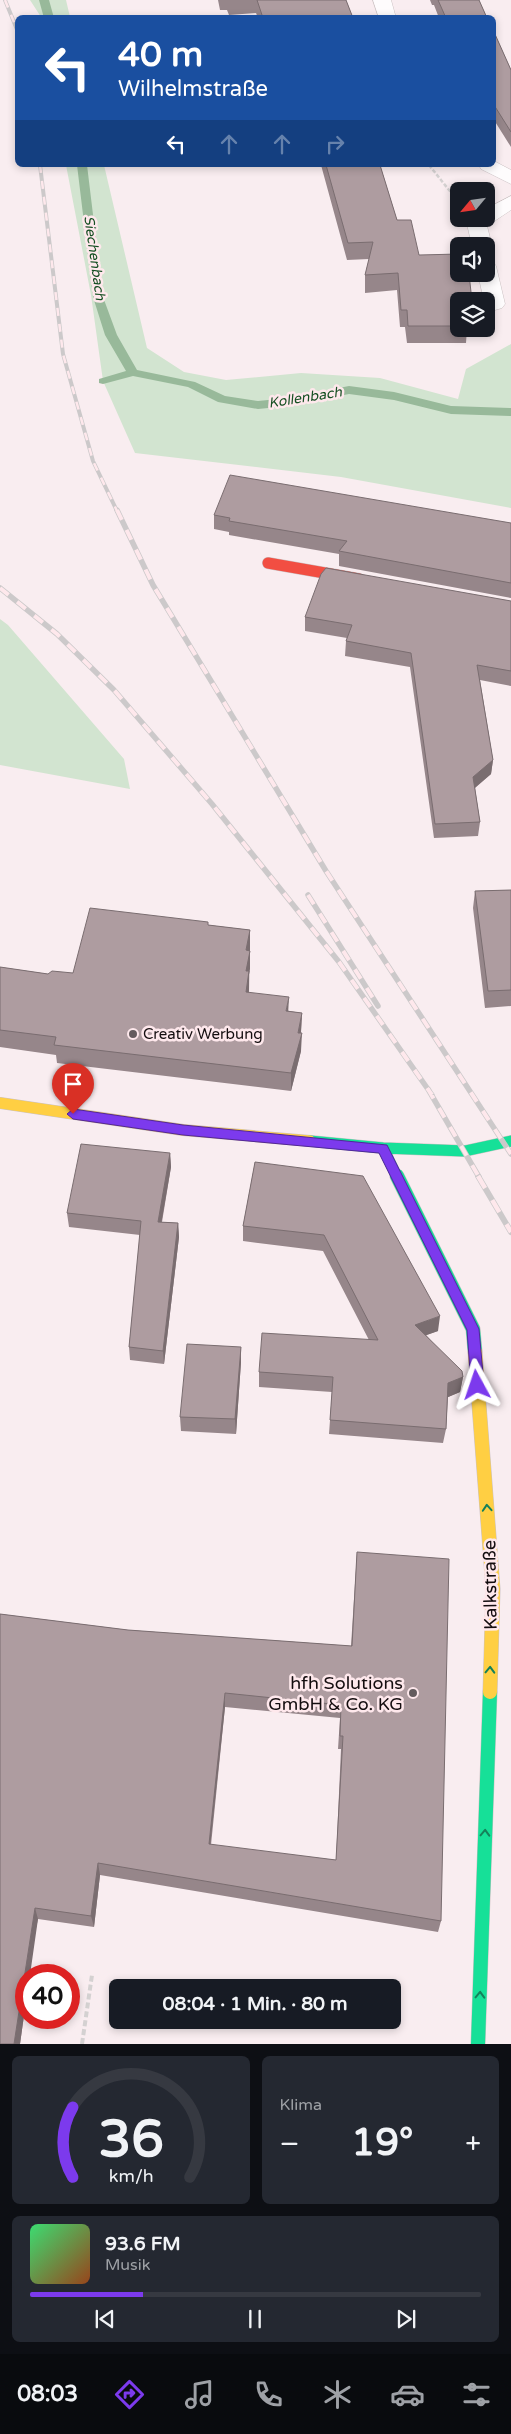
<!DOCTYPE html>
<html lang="de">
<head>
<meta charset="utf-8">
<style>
	body { margin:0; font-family:"Varela Round",sans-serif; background:#242831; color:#f1f3f6; height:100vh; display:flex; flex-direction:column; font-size:19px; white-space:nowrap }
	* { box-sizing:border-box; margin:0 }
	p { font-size:16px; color:#9ea1a6 }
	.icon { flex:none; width:28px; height:28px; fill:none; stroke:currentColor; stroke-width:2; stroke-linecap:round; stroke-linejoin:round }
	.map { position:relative; height:2044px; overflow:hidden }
	.panel { display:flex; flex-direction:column; gap:12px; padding:12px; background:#0d0f14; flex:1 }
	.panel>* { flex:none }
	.banner { position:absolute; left:15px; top:15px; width:481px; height:152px; border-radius:8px; box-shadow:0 2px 8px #0003; background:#1a4fa0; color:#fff; overflow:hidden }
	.needle { width:32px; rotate:241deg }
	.buttons { position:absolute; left:450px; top:182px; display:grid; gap:10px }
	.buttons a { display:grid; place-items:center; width:45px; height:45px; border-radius:8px; background:#171b24; box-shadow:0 2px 8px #0003; font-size:25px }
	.speed { position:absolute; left:15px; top:1964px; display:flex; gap:10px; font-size:25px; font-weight:700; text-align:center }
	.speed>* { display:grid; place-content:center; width:65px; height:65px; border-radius:50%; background:#171b24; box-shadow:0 2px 8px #0003; line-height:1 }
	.speed .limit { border:8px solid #d22; background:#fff; color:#111 }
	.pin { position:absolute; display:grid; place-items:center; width:42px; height:42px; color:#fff; margin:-51px -21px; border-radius:50% 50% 50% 0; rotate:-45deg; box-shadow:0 0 5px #0007 }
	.pin .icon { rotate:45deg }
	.me { position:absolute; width:55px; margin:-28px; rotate:355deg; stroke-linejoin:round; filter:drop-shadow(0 0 4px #0008) }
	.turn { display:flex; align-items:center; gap:18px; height:105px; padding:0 20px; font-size:22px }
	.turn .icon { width:65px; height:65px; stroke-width:2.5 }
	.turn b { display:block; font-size:35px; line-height:42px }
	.lanes { display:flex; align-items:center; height:48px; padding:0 20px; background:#0003; justify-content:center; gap:25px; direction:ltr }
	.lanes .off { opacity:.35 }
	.big { font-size:38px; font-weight:700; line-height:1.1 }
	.panel .widget { flex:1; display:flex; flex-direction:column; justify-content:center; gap:8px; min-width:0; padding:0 18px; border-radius:8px; background:#242831 }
	.panel .dial { align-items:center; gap:0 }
	.dial svg { height:130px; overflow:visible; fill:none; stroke:#363941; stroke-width:7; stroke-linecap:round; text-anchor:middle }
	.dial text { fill:#f1f3f6; stroke:none }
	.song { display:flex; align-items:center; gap:15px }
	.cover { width:60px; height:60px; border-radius:8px; background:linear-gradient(135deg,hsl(140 70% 55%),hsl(20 70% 35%)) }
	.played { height:5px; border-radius:2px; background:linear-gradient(90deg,#7c3aed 25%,#363941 25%) }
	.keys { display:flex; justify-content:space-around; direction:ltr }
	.heat { display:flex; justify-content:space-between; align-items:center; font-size:28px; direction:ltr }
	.panel .tiles { flex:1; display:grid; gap:12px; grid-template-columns:1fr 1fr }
	.widget:last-child { grid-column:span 2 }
	.trip { position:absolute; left:109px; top:1979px; width:292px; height:50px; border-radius:8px; background:#171b24; box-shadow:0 2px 8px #0003; font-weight:700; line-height:50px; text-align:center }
	.tab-bar { display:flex; height:80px; justify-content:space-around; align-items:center; background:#090b0e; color:#9ea1a6 }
	.tab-bar .icon { width:35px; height:35px }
	.tab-bar .active { color:#7c3aed }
	.tab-bar b { font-size:22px; color:#f1f3f6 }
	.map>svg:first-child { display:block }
	.green { fill:#d2e4d0 }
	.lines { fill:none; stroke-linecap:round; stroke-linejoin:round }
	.stream { fill:#98b99a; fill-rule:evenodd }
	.lane-casing { stroke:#cbc2c3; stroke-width:1 }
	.street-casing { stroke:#cbc2c3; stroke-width:1 }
	.fast-far1-casing { stroke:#cbc2c3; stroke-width:12 }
	.fast-casing { stroke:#cbc2c3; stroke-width:15 }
	.slow-far1-casing { stroke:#cbc2c3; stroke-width:12 }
	.slow-casing { stroke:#cbc2c3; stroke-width:15 }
	.jam-casing { stroke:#cbc2c3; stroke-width:12 }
	.path-far1 { stroke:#d4d1d1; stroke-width:2.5; stroke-dasharray:4 2; stroke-linecap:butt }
	.path { stroke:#d4d1d1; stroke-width:4; stroke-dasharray:6 3; stroke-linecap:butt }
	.lane { fill:#fefcfd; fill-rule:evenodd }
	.street { fill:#fefcfd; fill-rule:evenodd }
	.fast-far1 { stroke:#16e098; stroke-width:11 }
	.fast { stroke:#16e098; stroke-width:14 }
	.slow-far1 { stroke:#ffcf43; stroke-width:11 }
	.slow { stroke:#ffcf43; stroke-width:14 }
	.jam { stroke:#f24e42; stroke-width:11 }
	.rail-far2-casing { stroke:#ccc9ca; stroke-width:4 }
	.rail-far1-casing { stroke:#ccc9ca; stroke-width:5.5 }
	.rail-casing { stroke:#ccc9ca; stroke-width:6 }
	.rail-far2 { stroke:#fee8ec; stroke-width:2.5; stroke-dasharray:8; stroke-linecap:butt }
	.rail-far1 { stroke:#fee8ec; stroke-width:4; stroke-dasharray:11; stroke-linecap:butt }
	.rail { stroke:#fee8ec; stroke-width:4.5; stroke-dasharray:14; stroke-linecap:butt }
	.wall { fill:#96868a; fill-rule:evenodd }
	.shaded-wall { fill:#7a6d70 }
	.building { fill:#ae9ca0; stroke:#7a6d70; fill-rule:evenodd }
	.oneway { stroke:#15815a }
	.route { fill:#7c3aed; stroke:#51269a }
	.poi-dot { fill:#645b5e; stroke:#fee8ec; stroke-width:2 }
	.labels { text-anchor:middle; stroke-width:5; stroke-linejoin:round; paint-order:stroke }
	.far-water-label { font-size:14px; font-style:italic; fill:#154f22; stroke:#fee8ec }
	.poi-label { font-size:15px; fill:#140d0f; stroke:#fee8ec; text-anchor:start }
	.near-street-label { font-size:18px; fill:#140d0f; stroke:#fee8ec }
	.near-poi-label { font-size:18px; fill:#140d0f; stroke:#fee8ec; text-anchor:end }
</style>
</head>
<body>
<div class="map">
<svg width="511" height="2044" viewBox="0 0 511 2044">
	<rect width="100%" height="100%" fill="#f9edf0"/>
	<path class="green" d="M30,0H66L70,17H41Z
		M66,165H104L147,348L184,372L226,380L301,373L380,378L458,399L466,369L511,344V508L341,477L135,453L103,381L91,295Z
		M0,619L8,625L124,759L130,789L0,765Z"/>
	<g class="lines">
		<path class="stream" d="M39,0H49L54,18H44Z
			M77,165H87L103,297L117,335L137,370L195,382L225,396L258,401L288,398L349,386L394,392L451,406L511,408V416L451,414L394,400L349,394L288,406L258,409L218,402L188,387L133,376L103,384L99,383V379L126,371L105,335L93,297Z"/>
		<defs>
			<path id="lane" d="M511,196V210L487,226L492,246L489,250L486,251V246H472L467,224L470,220L486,219V209Z
				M486,260L493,262L496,266L505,304L502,308L495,310L488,308L486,301H484L478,274H486Z"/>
			<path id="street" d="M373,0H391L396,18H379Z
				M494,161L511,170V184L481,169L479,165H494Z"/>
			<path id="fast-far1" d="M310,1141L383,1148L465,1151L511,1141
				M383,1148L397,1177"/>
			<path id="fast" d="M397,1176L473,1329L475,1352
				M478,2044L490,1692"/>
			<path id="slow-far1" d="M0,1103L183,1130L310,1141"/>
			<path id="slow" d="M475,1352L493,1589L490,1692"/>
			<path id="jam" d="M268,563L359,579"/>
		</defs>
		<use href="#lane" class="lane-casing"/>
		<use href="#street" class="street-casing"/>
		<use href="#fast-far1" class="fast-far1-casing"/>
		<use href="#fast" class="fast-casing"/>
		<use href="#slow-far1" class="slow-far1-casing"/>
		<use href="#slow" class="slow-casing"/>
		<use href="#jam" class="jam-casing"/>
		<path class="path-far1" d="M429,165L457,200"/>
		<path class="path" d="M82,2044L92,1975"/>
		<use href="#lane" class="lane"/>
		<use href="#street" class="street"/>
		<use href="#fast-far1" class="fast-far1"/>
		<use href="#fast" class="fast"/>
		<use href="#slow-far1" class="slow-far1"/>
		<use href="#slow" class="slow"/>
		<use href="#jam" class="jam"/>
		<defs>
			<path id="rail-far2" d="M5,0L18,32
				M40,165L63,354L93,461L117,511"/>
			<path id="rail-far1" d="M117,510L153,585L326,871L511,1154
				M0,588L57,634L114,690L212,804L339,962L432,1095
				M308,895L378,1006
				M428,1089L479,1177"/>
			<path id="rail" d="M478,1176L511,1232"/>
		</defs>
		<use href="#rail-far2" class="rail-far2-casing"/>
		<use href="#rail-far1" class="rail-far1-casing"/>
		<use href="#rail" class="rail-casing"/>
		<use href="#rail-far2" class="rail-far2"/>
		<use href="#rail-far1" class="rail-far1"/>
		<use href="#rail" class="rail"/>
	</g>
	<path class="wall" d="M218,0H346L353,18H258L256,13L229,15L227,10H220Z
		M430,0H479L487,18H439L434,5H432Z
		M494,32L511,70V147L494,120Z
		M321,165H380L397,220L419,255L459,301V329H467L466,343H407L405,327H400L397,290L365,293V275L369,259L347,260Z
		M214,515L511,523V598L339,566V554L229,535V532L214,529Z
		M511,601V686L480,680L493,760L491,774L475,788L480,822L478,836L434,838L410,667L345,656L346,641L347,638L305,631V617Z
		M511,890V1006L485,1008L473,908L475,891Z
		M208,925L250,930L249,993L289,1011L302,1013L301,1033V1051L291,1091L57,1063L56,1055L0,1047V967L48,974L73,973Z
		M170,1153L171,1167L162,1222L178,1223L179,1237L164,1364L130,1360L129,1347L140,1235L69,1227L67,1213Z
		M255,1162L438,1331L426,1335L463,1377L460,1392L448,1397L446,1429L443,1443L329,1434L332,1392L259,1387V1372L369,1340L323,1251L243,1241V1226Z
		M241,1347V1362L236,1434L181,1431L180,1417Z
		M357,1552L441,1921L438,1932L100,1875L94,1927L38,1919L26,1975V2001L20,2044H0V1614L128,1630L351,1646ZM225,1707L340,1718L338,1749H341L336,1860L211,1845Z"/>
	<path class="shaded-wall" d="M493,760L491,774L471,791L473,777Z
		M250,930V969L246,990V950Z
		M249,971V990L246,1011V992Z
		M289,997L288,1015L286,1011Z
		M302,1013L301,1031L299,1044L302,1033L301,1051L291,1091V1073Z
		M170,1153L171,1167L159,1236L158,1222Z
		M178,1223L179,1237L164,1364L163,1351Z
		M440,1316L438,1331L413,1340L415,1325Z
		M241,1347V1362L236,1434L235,1419Z
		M463,1377L460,1392L446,1398L448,1383Z
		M225,1693V1707L209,1856V1844Z
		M98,1863L100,1875L94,1927L91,1916Z
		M35,1908L38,1919L30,1975H26V2001L20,2044H14Z"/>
	<path class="building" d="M257,0H346L353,18H263Z
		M438,0H479L487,18H446Z
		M494,32L511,70V132L494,105Z
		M326,165H380L397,220H411L419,255L459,254V274H469L472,301H459V326H408L407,310H401L398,273L365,275L373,242L348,243Z
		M230,475L511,523V583L339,551L347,541L229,521L230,518L214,515Z
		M326,568L511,601V671L477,665L493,760L473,777L480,822L435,824L411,653L346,641L352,625L305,617L321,574Z
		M511,890V990L488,991L475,891Z
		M90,908L208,922V925L250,930L246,950L250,951L246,971H249L246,992L289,997L286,1011L302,1013L298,1033H302L291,1073L54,1045L56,1037L0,1030V967L48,974L52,971L73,973Z
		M81,1144L170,1153L158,1222L178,1223L163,1351L129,1347L141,1221L67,1213Z
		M255,1162L363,1176L440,1316L415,1325L462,1371L463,1377L448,1383L446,1429L330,1420L333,1377L259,1372L262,1333L378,1340L324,1235L243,1226Z
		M187,1344L241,1347L235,1419L180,1417Z
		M357,1552L449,1559L441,1921L98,1863L91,1916L35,1908L14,2044H0V1614L128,1630L352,1646ZM225,1693L341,1705L340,1736H343L336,1860L209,1844Z"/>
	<defs><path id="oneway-chevron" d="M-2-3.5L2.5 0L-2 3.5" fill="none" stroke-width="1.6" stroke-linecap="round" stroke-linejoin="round" transform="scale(1.25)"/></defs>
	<g class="oneway">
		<use href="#oneway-chevron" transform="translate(487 1508) rotate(-94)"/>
		<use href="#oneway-chevron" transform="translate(490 1670) rotate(-88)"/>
		<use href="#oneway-chevron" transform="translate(485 1833) rotate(-88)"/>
		<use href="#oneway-chevron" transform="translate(480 1995) rotate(-88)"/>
	</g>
	<path class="route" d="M73,1109L183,1125L387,1145L479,1329L484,1385L482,1389H473L471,1385L467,1330L379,1153L183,1135L73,1119L67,1114Z"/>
	<g class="poi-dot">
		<circle cx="133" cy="1034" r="5"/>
		<circle cx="413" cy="1693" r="5"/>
	</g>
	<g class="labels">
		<g class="far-water-label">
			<text transform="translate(95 258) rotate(82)" y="5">Siechenbach</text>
			<text transform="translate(305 397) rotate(-9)" y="5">Kollenbach</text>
		</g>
		<g class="poi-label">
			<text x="143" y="1039">Creativ Werbung</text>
		</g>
		<g class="near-street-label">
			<text transform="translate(490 1585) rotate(-91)" y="6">Kalkstraße</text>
		</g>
		<g class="near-poi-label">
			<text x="403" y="1689">hfh Solutions<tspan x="403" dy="21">GmbH &amp; Co. KG</tspan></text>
		</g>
	</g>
</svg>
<div class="buttons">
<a><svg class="needle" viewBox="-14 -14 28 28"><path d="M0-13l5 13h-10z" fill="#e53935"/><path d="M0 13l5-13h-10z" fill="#9ea1a6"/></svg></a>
<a><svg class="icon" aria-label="sound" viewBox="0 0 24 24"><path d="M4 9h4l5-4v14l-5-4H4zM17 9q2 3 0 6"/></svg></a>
<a><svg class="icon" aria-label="layers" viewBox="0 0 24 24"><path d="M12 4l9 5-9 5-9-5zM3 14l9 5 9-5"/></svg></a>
</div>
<div class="speed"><div class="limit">40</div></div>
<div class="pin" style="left:73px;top:1114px;background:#d93025"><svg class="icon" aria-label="arrive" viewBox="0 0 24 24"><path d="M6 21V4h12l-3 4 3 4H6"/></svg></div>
<svg class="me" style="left:477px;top:1385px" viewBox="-20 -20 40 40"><path d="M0-17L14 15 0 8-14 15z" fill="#7c3aed" stroke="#fff" stroke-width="4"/></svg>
<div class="trip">08:04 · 1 Min. · 80 m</div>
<div class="banner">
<div class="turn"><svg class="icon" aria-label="left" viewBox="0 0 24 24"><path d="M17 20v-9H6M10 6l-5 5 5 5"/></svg><div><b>40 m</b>Wilhelmstraße</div></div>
<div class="lanes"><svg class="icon" aria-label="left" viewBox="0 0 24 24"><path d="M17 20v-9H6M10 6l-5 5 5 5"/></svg><svg class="icon off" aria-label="ahead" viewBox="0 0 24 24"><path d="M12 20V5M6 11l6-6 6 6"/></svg><svg class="icon off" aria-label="ahead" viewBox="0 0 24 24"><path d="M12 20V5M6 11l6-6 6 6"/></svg><svg class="icon off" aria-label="right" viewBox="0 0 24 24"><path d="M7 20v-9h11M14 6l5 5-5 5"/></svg></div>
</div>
</div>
<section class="panel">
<div class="tiles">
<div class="widget dial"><svg viewBox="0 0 100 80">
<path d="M14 69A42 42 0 1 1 86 69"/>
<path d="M14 69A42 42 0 0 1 14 26" stroke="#7c3aed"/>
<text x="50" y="56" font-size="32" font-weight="700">36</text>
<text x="50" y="72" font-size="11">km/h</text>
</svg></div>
<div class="widget"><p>Klima</p>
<div class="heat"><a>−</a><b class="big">19°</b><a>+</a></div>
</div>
<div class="widget">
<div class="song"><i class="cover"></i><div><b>93.6 FM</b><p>Musik</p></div></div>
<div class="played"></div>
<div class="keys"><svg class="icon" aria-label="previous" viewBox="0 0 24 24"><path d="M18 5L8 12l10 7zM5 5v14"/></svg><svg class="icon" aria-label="pause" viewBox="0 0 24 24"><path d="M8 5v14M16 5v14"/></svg><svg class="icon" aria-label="next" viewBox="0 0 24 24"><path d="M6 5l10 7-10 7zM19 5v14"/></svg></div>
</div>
</div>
</section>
<nav class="tab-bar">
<b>08:03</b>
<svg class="icon active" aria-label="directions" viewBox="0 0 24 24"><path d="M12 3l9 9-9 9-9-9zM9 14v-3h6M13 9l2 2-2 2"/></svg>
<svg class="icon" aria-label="music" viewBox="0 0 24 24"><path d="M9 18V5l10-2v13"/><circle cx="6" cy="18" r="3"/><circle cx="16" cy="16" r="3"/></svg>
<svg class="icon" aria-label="phone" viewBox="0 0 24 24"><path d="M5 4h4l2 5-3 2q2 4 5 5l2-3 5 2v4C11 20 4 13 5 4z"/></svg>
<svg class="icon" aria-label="climate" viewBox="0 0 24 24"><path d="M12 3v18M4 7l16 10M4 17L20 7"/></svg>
<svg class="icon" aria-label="car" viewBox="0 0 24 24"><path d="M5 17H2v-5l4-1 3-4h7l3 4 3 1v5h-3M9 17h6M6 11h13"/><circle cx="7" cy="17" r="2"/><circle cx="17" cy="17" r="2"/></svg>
<svg class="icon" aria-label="filters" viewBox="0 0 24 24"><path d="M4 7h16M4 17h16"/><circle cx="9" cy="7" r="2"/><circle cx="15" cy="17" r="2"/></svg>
</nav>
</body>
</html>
